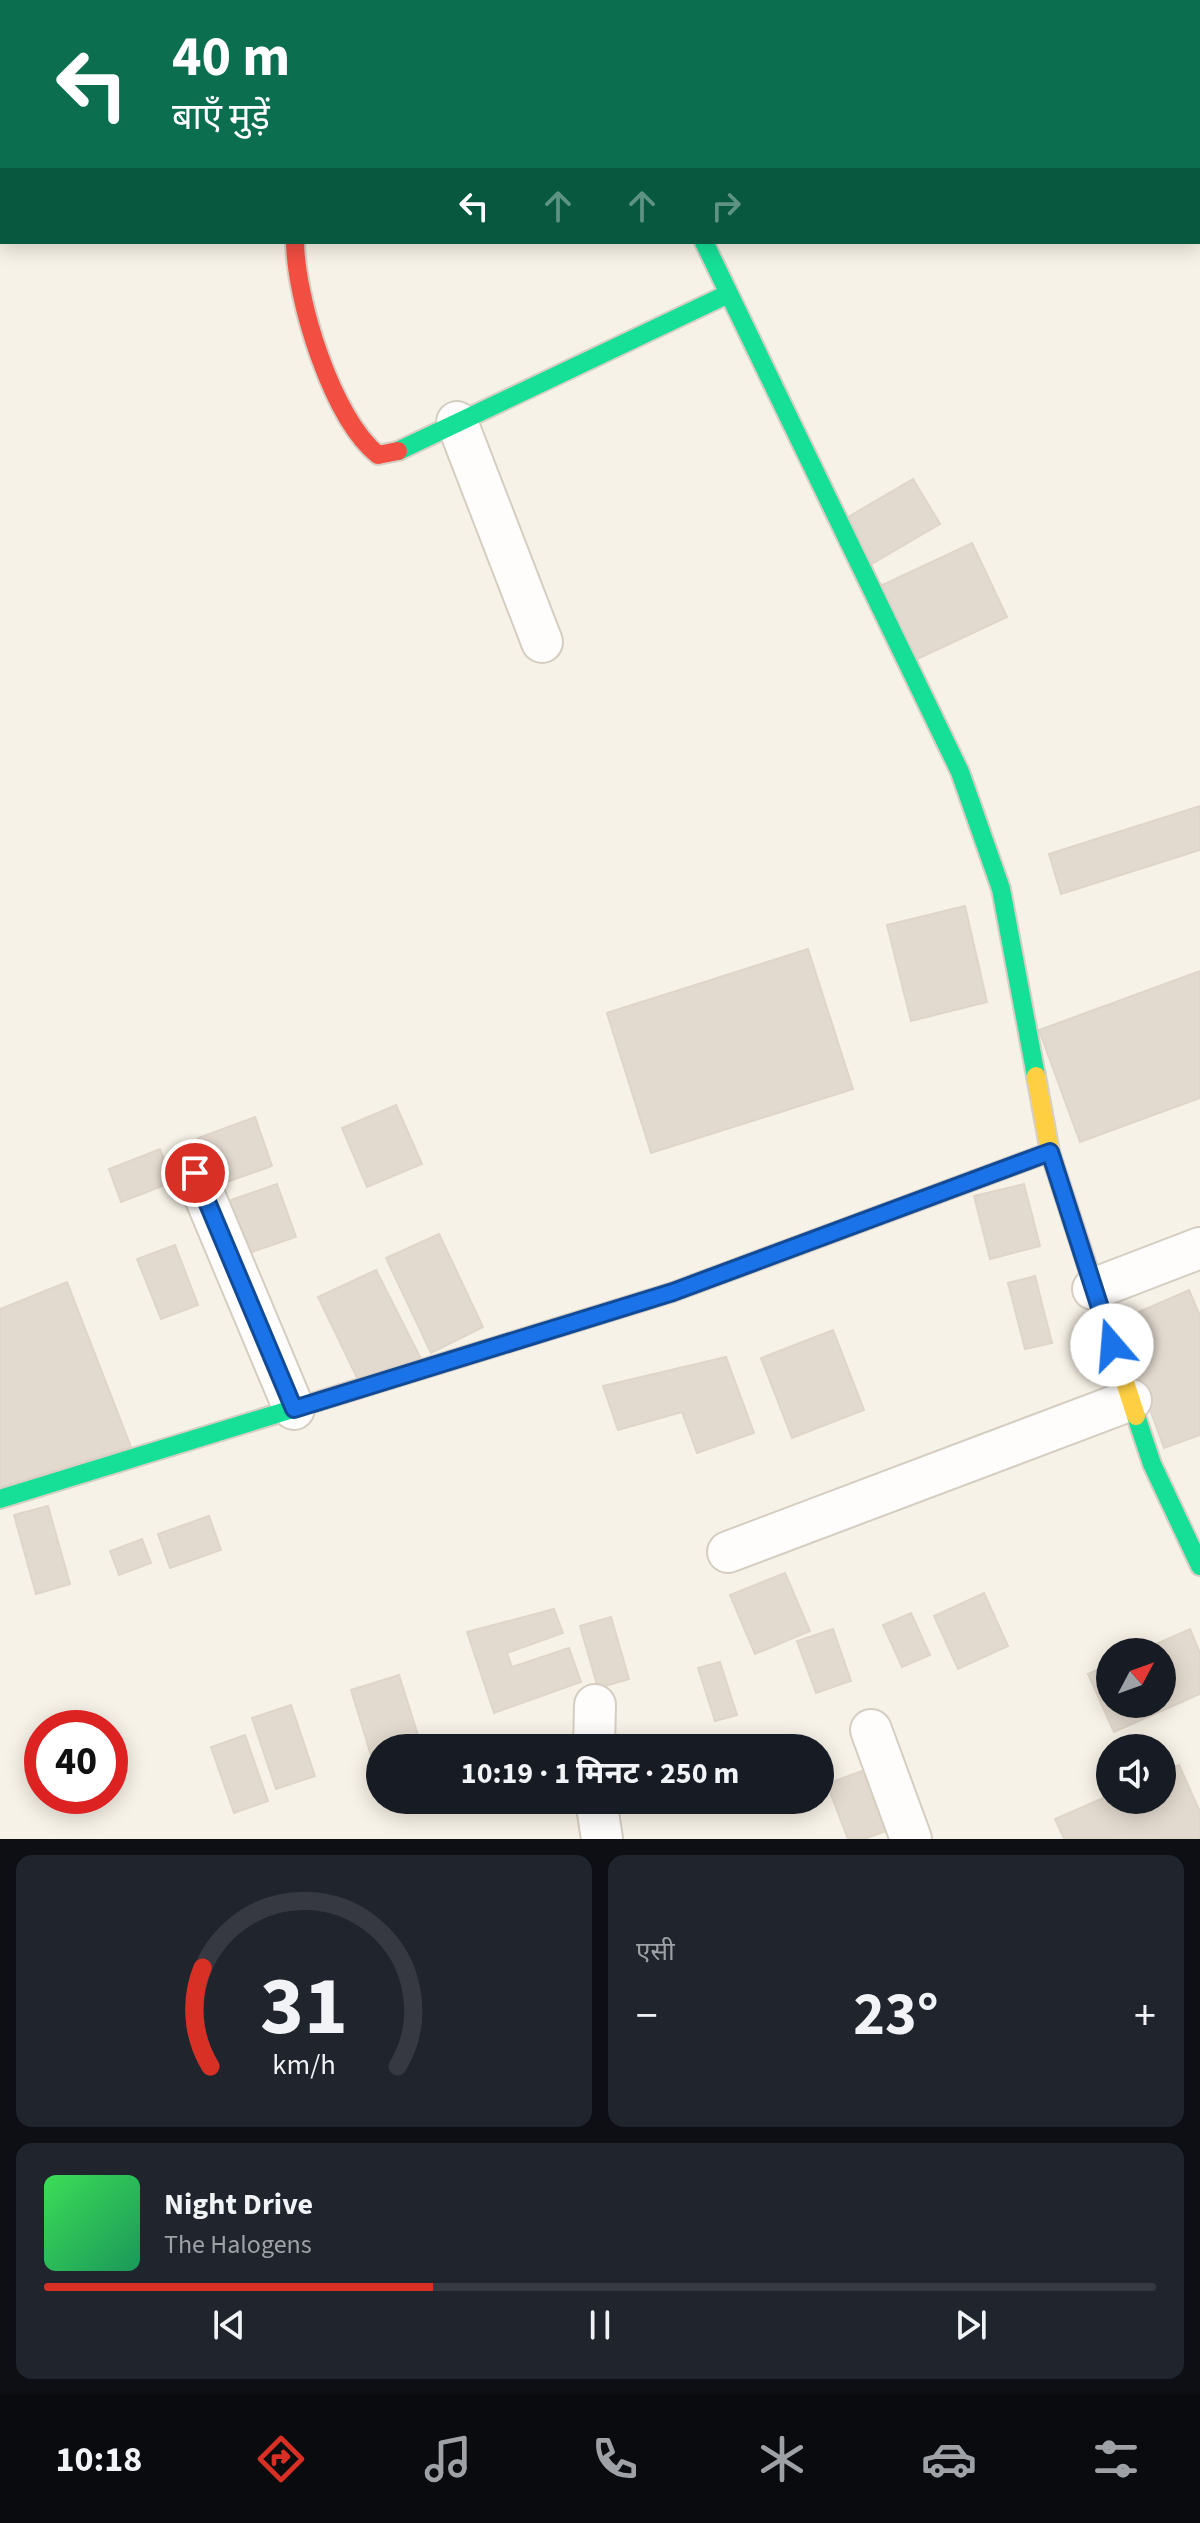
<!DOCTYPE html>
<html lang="hi">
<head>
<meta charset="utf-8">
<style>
	body { margin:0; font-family:"Source Sans 3","Noto Sans Devanagari",sans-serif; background:#20242c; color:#f1f3f6; height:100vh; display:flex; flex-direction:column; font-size:30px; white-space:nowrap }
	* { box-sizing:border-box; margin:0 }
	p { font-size:26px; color:#9ea1a6 }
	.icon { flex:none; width:44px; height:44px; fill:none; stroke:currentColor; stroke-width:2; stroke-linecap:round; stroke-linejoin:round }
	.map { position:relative; height:1839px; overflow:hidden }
	.details { display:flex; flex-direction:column; gap:16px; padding:16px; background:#0d0f14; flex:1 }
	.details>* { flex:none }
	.hud { position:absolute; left:0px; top:0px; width:1200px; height:244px; box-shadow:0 4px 20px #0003; background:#0b6e4f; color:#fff; overflow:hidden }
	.needle { width:52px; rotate:49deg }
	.fabs { position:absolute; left:1096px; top:1638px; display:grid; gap:16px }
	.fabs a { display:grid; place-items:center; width:80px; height:80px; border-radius:50%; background:#171b24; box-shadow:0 4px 20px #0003; font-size:40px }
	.speed { position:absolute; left:24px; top:1710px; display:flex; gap:16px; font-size:40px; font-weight:700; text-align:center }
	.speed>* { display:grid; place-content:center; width:104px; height:104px; border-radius:50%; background:#171b24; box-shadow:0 4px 20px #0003; line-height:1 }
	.speed .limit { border:12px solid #d22; background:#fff; color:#111 }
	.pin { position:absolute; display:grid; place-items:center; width:68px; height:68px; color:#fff; margin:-34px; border:4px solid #fff; border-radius:50%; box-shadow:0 2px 8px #0007 }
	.me { position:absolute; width:88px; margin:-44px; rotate:342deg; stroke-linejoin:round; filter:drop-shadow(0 0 6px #0008) }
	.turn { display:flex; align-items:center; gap:28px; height:168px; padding:0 40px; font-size:36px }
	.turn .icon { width:104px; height:104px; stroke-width:2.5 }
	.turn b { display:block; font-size:56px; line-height:68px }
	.lanes { display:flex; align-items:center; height:76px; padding:0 40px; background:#0003; justify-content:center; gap:40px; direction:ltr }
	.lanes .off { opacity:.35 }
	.big { font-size:60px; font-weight:700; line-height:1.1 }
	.details .card { flex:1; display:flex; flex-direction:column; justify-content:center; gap:12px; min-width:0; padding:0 28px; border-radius:16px; background:#20242c }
	.details .dial { align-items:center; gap:0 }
	.dial svg { height:208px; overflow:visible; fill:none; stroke:#363941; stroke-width:7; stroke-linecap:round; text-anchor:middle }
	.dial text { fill:#f1f3f6; stroke:none }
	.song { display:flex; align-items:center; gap:24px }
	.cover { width:96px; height:96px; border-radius:12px; background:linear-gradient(135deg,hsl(130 70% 55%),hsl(150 70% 35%)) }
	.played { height:8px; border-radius:4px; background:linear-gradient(90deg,#d93025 35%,#363941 35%) }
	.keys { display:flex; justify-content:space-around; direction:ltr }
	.heat { display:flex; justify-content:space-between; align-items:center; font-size:44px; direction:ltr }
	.details .tiles { flex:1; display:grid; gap:16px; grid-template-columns:1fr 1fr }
	.card:last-child { grid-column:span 2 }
	.trip { position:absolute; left:366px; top:1734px; width:468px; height:80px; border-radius:40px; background:#171b24; box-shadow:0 4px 20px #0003; font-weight:700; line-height:80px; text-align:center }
	.dock { display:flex; height:128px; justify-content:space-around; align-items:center; background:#090b0e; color:#9ea1a6 }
	.dock .icon { width:56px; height:56px }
	.dock .active { color:#d93025 }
	.dock b { font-size:36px; color:#f1f3f6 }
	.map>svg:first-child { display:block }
	.building { fill:#e3dacf; stroke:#dfd5c9; stroke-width:2 }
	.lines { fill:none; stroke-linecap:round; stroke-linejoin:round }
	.street-casing { stroke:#d6cdc2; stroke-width:44 }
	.fast-casing { stroke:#d7cec4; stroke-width:22 }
	.slow-casing { stroke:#d7cec4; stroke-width:22 }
	.jam-casing { stroke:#d7cec4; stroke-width:22 }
	.street { stroke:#fefdfb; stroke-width:40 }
	.fast { stroke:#16e098; stroke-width:18 }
	.slow { stroke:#ffcf43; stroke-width:18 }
	.jam { stroke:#f24e42; stroke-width:18 }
	.route-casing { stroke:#114b97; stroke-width:20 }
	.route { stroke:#1a73e8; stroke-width:14 }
</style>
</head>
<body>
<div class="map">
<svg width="1200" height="1839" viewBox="0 0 1200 1839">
	<rect width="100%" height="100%" fill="#f7f2e7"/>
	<path class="building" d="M913,479L940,524L870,565L843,520Z
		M972,543L1007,617L911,662L876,588Z
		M1200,806V850L1061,894L1049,854Z
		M965,906L987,1002L911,1021L887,925Z
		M808,949L853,1089L651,1153L607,1013Z
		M1200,971V1098L1080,1142L1039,1030Z
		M396,1105L422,1164L367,1187L342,1128Z
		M255,1117L272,1166L215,1186L198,1138Z
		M160,1149L173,1182L121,1202L109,1169Z
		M277,1184L296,1237L240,1256L222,1203Z
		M1024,1184L1040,1246L990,1259L974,1196Z
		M439,1234L483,1327L431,1353L386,1258Z
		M175,1245L198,1305L161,1319L137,1259Z
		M376,1270L423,1363L361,1386L318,1297Z
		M1035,1276L1052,1343L1025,1349L1008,1283Z
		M67,1282L131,1447L0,1487V1309Z
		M1189,1290L1200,1316V1435L1164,1448L1118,1321Z
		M833,1330L864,1410L792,1438L761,1358Z
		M726,1357L754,1433L697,1453L682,1412L618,1430L603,1386Z
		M48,1506L70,1584L36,1594L14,1515Z
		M209,1516L221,1550L170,1568L158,1534Z
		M142,1539L151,1563L119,1575L110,1551Z
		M785,1573L810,1631L755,1654L730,1595Z
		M984,1593L1008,1646L958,1669L934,1616Z
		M554,1609L563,1633L507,1653L512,1667L569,1648L581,1682L494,1713L467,1632Z
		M911,1613L930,1655L902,1667L883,1625Z
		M611,1617L629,1679L598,1688L580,1626Z
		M833,1629L851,1681L816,1693L797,1641Z
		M1190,1629L1200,1653V1694L1114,1732L1088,1674L1110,1664V1704H1162V1652H1138Z
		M720,1662L737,1715L715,1721L698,1668Z
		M399,1675L422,1748H380L377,1775L351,1690Z
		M291,1705L315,1776L276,1789L252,1718Z
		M245,1735L268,1801L234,1813L211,1747Z
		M1179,1765L1200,1812V1839H1064L1055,1819L1110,1795V1800H1162V1772Z
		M867,1769L889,1830L864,1839H848L827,1784Z"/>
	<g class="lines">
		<defs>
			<path id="street" d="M270,0L271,2
				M612,0L613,2
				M457,422L542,642
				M195,1173L294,1409
				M1093,1289L1200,1248
				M728,1552L1131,1400
				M871,1730L911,1839
				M594,1748L595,1705
				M596,1800L602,1839"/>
			<path id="fast" d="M704,242L960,772L1001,889L1036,1076
				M398,451L728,294
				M1136,1416L1152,1464L1200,1566
				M0,1499L673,1292L1050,1152"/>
			<path id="slow" d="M1036,1076L1050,1152L1136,1416"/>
			<path id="jam" d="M295,242C296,300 332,418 378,455L398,451"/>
		</defs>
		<use href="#street" class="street-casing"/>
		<use href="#fast" class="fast-casing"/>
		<use href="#slow" class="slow-casing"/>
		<use href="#jam" class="jam-casing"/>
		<use href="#street" class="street"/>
		<use href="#fast" class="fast"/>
		<use href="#slow" class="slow"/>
		<use href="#jam" class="jam"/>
	</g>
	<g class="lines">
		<defs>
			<path id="route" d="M195,1173L294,1409L673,1292L1050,1152L1112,1345"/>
		</defs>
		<use href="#route" class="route-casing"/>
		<use href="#route" class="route"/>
	</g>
</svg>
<div class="fabs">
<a><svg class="needle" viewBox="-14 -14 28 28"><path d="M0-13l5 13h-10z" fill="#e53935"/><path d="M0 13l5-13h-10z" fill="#9ea1a6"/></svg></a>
<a><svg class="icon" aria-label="sound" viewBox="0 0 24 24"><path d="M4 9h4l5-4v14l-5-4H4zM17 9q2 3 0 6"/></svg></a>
</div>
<div class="speed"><div class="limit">40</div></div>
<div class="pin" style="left:195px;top:1173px;background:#d93025"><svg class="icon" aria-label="arrive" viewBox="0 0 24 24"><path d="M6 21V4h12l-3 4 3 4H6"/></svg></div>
<svg class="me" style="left:1112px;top:1345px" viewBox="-20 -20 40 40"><circle r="19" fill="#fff"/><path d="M0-13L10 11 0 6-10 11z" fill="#1a73e8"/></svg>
<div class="trip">10:19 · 1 मिनट · 250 m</div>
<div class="hud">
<div class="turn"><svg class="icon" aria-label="left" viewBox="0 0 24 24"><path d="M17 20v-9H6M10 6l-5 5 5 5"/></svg><div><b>40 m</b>बाएँ मुड़ें</div></div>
<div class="lanes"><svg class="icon" aria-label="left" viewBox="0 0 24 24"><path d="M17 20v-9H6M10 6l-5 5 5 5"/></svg><svg class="icon off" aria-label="ahead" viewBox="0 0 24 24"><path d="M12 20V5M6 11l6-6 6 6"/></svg><svg class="icon off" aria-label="ahead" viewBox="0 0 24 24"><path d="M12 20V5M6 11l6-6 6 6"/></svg><svg class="icon off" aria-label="right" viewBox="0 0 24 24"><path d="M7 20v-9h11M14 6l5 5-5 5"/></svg></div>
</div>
</div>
<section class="details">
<div class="tiles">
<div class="card dial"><svg viewBox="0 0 100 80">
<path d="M14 69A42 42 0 1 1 86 69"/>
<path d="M14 69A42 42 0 0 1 11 31" stroke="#d93025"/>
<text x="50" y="56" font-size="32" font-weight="700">31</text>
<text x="50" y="72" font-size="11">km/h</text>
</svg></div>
<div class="card"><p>एसी</p>
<div class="heat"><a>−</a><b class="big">23°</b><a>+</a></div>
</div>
<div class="card">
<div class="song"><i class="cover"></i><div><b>Night Drive</b><p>The Halogens</p></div></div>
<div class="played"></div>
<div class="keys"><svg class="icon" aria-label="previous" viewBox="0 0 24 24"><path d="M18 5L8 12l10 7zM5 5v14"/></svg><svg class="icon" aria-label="pause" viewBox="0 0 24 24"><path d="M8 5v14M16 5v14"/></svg><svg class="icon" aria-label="next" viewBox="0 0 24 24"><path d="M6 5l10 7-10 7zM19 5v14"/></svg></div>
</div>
</div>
</section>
<nav class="dock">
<b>10:18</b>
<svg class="icon active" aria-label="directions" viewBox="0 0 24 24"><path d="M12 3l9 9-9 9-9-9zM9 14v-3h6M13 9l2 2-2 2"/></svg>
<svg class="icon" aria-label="music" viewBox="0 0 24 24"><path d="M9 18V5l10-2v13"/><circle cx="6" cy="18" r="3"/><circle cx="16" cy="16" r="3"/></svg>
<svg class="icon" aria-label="phone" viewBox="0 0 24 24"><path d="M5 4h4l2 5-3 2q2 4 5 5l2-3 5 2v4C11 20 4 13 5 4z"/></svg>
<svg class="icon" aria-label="climate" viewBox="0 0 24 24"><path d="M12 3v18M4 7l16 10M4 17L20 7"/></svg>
<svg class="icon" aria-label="car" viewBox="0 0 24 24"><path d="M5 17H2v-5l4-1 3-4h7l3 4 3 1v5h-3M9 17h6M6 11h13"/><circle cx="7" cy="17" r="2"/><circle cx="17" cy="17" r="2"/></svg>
<svg class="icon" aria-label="filters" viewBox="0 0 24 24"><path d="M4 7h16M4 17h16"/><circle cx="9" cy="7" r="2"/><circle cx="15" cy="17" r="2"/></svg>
</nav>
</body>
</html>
